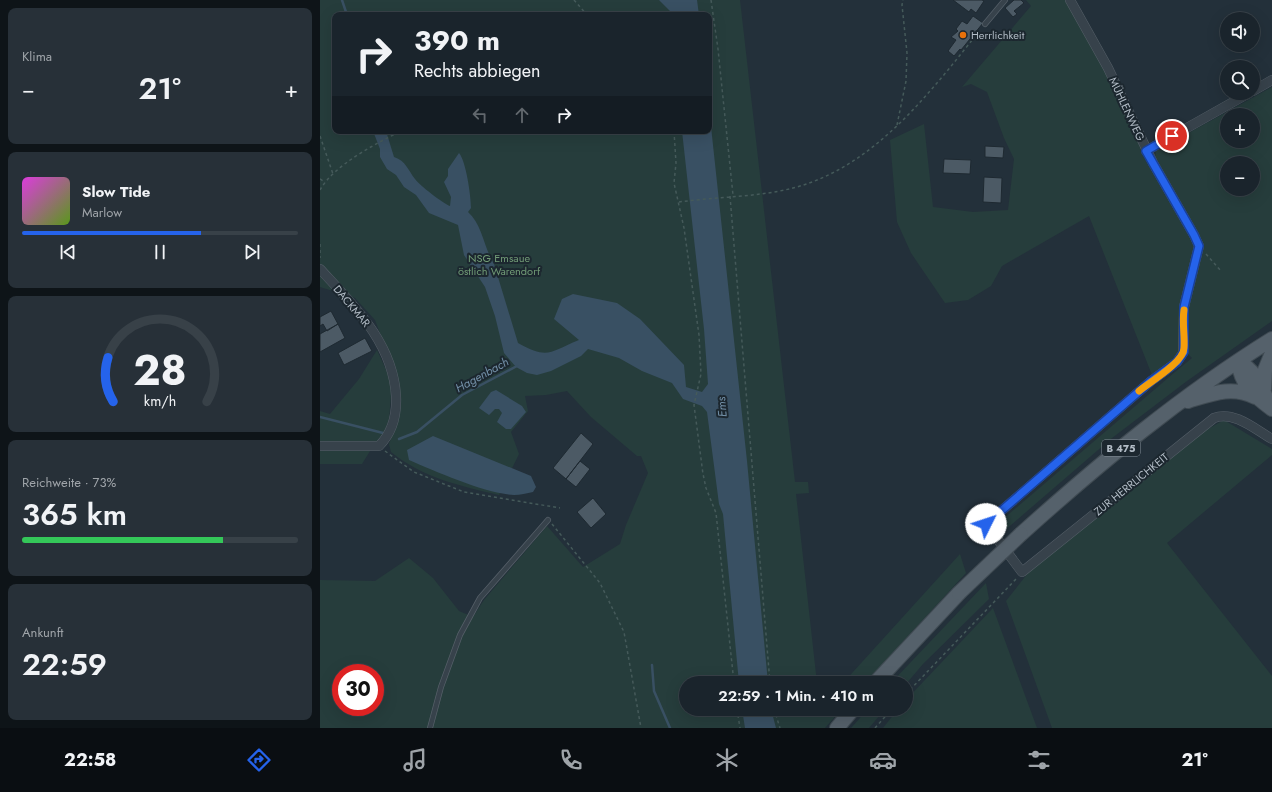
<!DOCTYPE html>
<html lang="de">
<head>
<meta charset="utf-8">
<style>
	body { margin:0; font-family:Jost,sans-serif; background:#273038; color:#f1f3f6; height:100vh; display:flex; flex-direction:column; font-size:15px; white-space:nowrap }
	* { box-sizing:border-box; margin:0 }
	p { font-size:13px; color:#9fa4a9 }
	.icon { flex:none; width:22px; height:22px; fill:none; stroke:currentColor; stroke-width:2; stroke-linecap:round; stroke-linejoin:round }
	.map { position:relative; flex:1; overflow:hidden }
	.panel { display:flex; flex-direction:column; gap:8px; padding:8px; background:#0e1418; width:320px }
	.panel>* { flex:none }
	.top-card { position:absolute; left:12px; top:12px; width:380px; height:122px; border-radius:8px; box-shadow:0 4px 16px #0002,0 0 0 1px #384148; background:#1a242c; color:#f1f3f6; overflow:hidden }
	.tools { position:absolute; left:900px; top:12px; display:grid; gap:8px }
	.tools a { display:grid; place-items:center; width:40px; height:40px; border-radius:50%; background:#1a242c; box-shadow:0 4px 16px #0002,0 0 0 1px #384148; font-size:20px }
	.speed { position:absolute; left:12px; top:664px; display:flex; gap:8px; font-size:20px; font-weight:700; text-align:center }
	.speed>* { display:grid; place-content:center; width:52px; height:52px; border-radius:50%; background:#1a242c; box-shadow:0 4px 16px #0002,0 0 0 1px #384148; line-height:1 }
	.speed .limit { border:6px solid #d22; background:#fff; color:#111 }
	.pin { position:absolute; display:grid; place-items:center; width:34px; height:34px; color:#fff; margin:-17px; border:2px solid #fff; border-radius:50%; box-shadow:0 1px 4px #0007 }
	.me { position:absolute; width:44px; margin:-22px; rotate:49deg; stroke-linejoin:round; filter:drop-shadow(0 0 3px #0008) }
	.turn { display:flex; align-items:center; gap:14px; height:84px; padding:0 16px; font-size:18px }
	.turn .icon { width:52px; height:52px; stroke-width:2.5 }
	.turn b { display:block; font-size:28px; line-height:34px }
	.lanes { display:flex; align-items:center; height:38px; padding:0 16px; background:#0003; justify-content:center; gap:20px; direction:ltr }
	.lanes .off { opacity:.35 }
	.big { font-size:30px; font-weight:600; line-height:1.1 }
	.panel .card { flex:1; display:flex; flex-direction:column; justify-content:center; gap:6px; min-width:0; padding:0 14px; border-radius:8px; background:#273038 }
	.panel .dial { align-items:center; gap:0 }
	.dial svg { height:104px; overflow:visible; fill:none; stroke:#384148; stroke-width:7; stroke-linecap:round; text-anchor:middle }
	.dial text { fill:#f1f3f6; stroke:none }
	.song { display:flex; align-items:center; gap:12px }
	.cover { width:48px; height:48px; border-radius:6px; background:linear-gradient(135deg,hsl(300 70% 55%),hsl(90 70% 35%)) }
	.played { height:4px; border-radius:2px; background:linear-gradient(90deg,#2563eb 65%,#384148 65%) }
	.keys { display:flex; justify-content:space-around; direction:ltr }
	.heat { display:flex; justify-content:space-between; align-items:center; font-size:22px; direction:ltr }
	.charge { height:6px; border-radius:3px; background:linear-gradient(90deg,#34c759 73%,#384148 0) }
	.trip { position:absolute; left:359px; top:676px; width:234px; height:40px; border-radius:20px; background:#1a242c; box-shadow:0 4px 16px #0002,0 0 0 1px #384148; font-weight:600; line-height:40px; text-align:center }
	.menu { display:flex; height:64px; justify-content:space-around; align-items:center; background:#0a0e12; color:#9fa4a9 }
	.menu .icon { width:28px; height:28px }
	.menu .on { color:#2563eb }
	.menu b { font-size:18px; color:#f1f3f6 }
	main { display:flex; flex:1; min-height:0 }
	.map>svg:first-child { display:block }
	.green { fill:#263d3c; fill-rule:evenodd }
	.water { fill:#395063 }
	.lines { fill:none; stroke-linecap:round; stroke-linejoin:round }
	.stream { stroke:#395063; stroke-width:2.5 }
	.building { fill:#4c5a65; stroke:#1e2931 }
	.lane-casing { stroke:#555f68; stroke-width:6 }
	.street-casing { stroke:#555f68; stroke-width:10 }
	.primary-casing { stroke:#404b53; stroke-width:16 }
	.path { stroke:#455a5a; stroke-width:1.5; stroke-dasharray:3 3; stroke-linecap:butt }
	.lane { stroke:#37424b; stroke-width:4.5 }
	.street { stroke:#37424b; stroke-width:9 }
	.primary { stroke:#55616b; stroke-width:14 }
	.primary-bridge-casing { stroke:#404b53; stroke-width:16; stroke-linecap:butt }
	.primary-bridge { stroke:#55616b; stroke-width:14 }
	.route-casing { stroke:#184099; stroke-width:10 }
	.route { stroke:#2563eb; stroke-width:7 }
	.slow { stroke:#f59e0b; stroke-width:7 }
	.food-dot { fill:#e8710a; stroke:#1c272f; stroke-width:1.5 }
	.labels { text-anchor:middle; stroke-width:4; stroke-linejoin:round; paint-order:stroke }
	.shield { fill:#1c272f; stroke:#858f99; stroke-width:1 }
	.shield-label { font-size:10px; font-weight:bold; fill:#b2bcc6 }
	.poi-label { font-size:11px; fill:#b2bcc6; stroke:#1c272f; text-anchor:start }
	.street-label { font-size:11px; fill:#b2bcc6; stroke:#1c272f }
	.park-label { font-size:11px; fill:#719b76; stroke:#1c272f }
	.water-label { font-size:12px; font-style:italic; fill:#7491a9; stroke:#1c272f }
</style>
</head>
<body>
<main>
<section class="panel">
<div class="card"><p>Klima</p>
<div class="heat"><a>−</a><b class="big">21°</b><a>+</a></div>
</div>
<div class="card">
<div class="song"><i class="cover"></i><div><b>Slow Tide</b><p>Marlow</p></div></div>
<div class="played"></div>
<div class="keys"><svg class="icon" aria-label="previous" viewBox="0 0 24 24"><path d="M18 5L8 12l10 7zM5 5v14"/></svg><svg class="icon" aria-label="pause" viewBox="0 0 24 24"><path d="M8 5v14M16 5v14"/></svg><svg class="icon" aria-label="next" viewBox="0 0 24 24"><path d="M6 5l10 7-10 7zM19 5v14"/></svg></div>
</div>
<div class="card dial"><svg viewBox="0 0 100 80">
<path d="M14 69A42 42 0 1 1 86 69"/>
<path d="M14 69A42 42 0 0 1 10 35" stroke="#2563eb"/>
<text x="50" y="56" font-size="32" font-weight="700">28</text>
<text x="50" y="72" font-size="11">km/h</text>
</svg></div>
<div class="card"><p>Reichweite · 73%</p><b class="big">365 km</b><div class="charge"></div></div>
<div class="card"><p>Ankunft</p><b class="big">22:59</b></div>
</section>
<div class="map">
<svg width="952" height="728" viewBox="0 0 952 728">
	<rect width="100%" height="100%" fill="#23303a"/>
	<path class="green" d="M0,0H420L475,482H488L489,493L476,494L497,683H366V709H522L505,728H0V580L55,581L89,558L113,578L139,611L153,617L164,600L227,526L263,567L300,544L306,525L328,473L321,456H317L271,417L247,391L226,395L205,396L208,411L191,432L199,454L179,495C141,486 103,478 71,452L69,444L78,419L66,349L55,320L35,298L0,287ZM15,15H389V131H15ZM21,673H55V707H21Z
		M706,0H746L785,69L875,246L859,320L860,350L855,359L832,375L769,216L682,266L671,286L648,300L625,303L591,253L577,222L570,140L604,124L613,207L653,212L688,210L694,159L684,138L667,92L651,84L642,87L711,6Z
		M952,87V321L867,381L792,438L684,531L683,519L855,372L872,358L867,353L865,320L883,247L835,161L836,151ZM907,115H933V141H907ZM907,163H933V189H907Z
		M57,350L72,383L69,419L65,432L55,443L42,464H0V411L10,414L39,379Z
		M904,420L952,449V455L847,543L952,676V728H732L686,601L708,573L879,434Z
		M640,554L646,573L545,683H523Z
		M666,583L669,599L603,664L586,684V683H571Z
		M673,608L717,728H563L578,709H586V700Z
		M548,709H565L549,728H531Z"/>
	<path class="water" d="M339,0H377L379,15H350V11Z
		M389,108L427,461L448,683H419L403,514L399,504L387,412L382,406L363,399L352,383L322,371L299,358L268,349L261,356L231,371L217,375L207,373L196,367L184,353L175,316L165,287L144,255L138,225L109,213L96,195L84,187L76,175L67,169L60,157V149L53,131H66L74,157C86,161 88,170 95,179C99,185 124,204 130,206L131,197L124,182L128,176V169L139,153C146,161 151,196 151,208L148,212C162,224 164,248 174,264L198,343C229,360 229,352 259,340L234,319L242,299L253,294L297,303L320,319L364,365L366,387L382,392L388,384L384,329L362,131H389Z
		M176,390L202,406L206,412L191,429H186L177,422L182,413L179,409H175L169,415L159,408L171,392Z
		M113,436L211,476L216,487L213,492C207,493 200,495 194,495C164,493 117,472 89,460L87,450Z
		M422,709H451L456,728H425Z"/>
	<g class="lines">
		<path class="stream" d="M22,0L27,15
			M0,417L63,433
			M79,439L97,432L142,395L197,366
			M332,665L334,691L350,728"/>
	</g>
	<path class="building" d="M633,0H662L664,1L656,13L651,9L649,12Z
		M694,0H701L704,3L694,11L697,14L693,17L685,8Z
		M653,16L663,23L641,50L640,49L634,56L628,51L636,40L631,37L638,31L636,29L642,21L647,24Z
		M665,146L684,147L683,158L665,157Z
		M624,159L651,160L650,174L623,173Z
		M664,177L682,178L681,203L663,202Z
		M11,311L18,324L7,331L3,324L0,326V317Z
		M18,324L25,338L0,352V334Z
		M45,338L52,351L24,365L18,353Z
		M261,433L273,444L246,479L233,468Z
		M260,461L270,469L256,487L246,479Z
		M273,498L286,514L271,528L257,512Z"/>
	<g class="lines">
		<defs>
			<path id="lane" d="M665,24L685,0
				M110,728L121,687L140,635L160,598L228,520"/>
			<path id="street" d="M750,0L788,68L833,163L874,235L879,246L864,307L863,353L857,362L831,381L666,524L702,572L894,418C914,410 936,430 952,439
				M933,91L952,80
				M826,151L929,93
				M0,269C34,306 73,343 76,396C77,416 72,433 59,446H0"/>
			<path id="primary" d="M918,361C921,385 934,396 952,409
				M918,361C940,374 940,389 952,408
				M944,389L945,370L952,353
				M868,401C891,394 912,385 935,397
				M701,534C780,463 862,395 952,339
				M555,683L639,593
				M517,728L533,709"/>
		</defs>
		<use href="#lane" class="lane-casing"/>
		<use href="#street" class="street-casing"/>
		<use href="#primary" class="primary-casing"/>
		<path class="path" d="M254,0L267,15
			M391,0L398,49L413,195
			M577,125L586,81L587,53L582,5L583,0
			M354,131L356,163L354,183L364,228L379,335L381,374L374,405L383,474L386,488L396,513L414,683
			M0,136L13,174
			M0,179L5,182
			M0,190C14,165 55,144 81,131
			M410,196L450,683
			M359,202C395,197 439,197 473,188C555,167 611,91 661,29
			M0,244V258
			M886,254L901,271
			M65,451L94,472L144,492L240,508
			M232,524L280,583L304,632L321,728
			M586,694L697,578
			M417,709L420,728
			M454,709L460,728
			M555,728L572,709"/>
		<use href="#lane" class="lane"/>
		<use href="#street" class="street"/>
		<use href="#primary" class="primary"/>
		<defs>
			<path id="primary-bridge" d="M639,593L701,534"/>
		</defs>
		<use href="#primary-bridge" class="primary-bridge-casing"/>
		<use href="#primary-bridge" class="primary-bridge"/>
	</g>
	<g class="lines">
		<defs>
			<path id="route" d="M666,524L831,381L857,362L864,352V307L879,246L874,235L826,151L852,136"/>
		</defs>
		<use href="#route" class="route-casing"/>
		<use href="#route" class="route"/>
		<path class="slow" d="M819,391C830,382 864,362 864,348C865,336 862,323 864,310"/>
	</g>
	<circle class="food-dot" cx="643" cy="35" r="4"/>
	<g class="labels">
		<rect class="shield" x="782" y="440" width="38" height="16" rx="3"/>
		<g class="shield-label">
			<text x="801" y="452">B 475</text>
		</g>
		<g class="poi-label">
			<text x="651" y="39">Herrlichkeit</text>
		</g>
		<g class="street-label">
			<text transform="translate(807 109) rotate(65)" y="4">MÜHLENWEG</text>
			<text transform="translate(32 306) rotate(50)" y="4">DACKMAR</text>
			<text transform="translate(811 484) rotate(-39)" y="4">ZUR HERRLICHKEIT</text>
		</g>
		<g class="park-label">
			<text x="179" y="262">NSG Emsaue<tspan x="179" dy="13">östlich Warendorf</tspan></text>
		</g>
		<g class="water-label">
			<text transform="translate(162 375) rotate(-29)" y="4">Hagenbach</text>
			<text transform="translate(402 407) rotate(-95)" y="4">Ems</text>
		</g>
	</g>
</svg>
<div class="tools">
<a><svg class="icon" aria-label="sound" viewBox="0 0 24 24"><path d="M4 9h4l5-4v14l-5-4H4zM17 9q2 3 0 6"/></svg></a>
<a><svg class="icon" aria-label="search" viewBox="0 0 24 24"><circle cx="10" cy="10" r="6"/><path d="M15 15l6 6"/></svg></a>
<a>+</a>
<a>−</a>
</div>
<div class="speed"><div class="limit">30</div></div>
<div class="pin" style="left:852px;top:136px;background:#d93025"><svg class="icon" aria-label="arrive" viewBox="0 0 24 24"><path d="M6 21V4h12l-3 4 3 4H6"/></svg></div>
<svg class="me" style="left:666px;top:524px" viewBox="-20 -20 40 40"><circle r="19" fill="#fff"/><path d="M0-13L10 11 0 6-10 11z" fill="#2563eb"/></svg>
<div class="trip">22:59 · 1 Min. · 410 m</div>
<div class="top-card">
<div class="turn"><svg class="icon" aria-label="right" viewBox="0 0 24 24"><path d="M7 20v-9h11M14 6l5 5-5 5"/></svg><div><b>390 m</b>Rechts abbiegen</div></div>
<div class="lanes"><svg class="icon off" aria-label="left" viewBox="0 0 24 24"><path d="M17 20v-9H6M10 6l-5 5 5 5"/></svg><svg class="icon off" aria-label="ahead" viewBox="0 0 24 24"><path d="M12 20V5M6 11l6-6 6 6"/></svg><svg class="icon" aria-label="right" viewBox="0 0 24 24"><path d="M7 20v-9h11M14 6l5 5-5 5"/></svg></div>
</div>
</div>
</main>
<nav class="menu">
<b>22:58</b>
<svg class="icon on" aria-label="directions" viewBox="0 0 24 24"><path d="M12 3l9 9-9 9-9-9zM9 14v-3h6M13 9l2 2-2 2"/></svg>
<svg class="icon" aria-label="music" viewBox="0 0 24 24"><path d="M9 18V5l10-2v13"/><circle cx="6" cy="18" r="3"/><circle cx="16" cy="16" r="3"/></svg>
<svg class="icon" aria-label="phone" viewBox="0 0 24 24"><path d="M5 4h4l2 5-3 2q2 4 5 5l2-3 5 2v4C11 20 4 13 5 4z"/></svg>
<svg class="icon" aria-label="climate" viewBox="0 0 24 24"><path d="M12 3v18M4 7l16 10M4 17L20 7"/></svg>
<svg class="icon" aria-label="car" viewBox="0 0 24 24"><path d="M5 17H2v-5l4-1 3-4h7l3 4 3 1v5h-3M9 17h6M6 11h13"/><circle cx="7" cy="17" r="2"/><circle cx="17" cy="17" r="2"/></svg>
<svg class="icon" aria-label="filters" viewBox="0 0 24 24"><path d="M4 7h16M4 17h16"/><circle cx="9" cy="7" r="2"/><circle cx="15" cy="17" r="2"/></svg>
<b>21°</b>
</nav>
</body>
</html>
